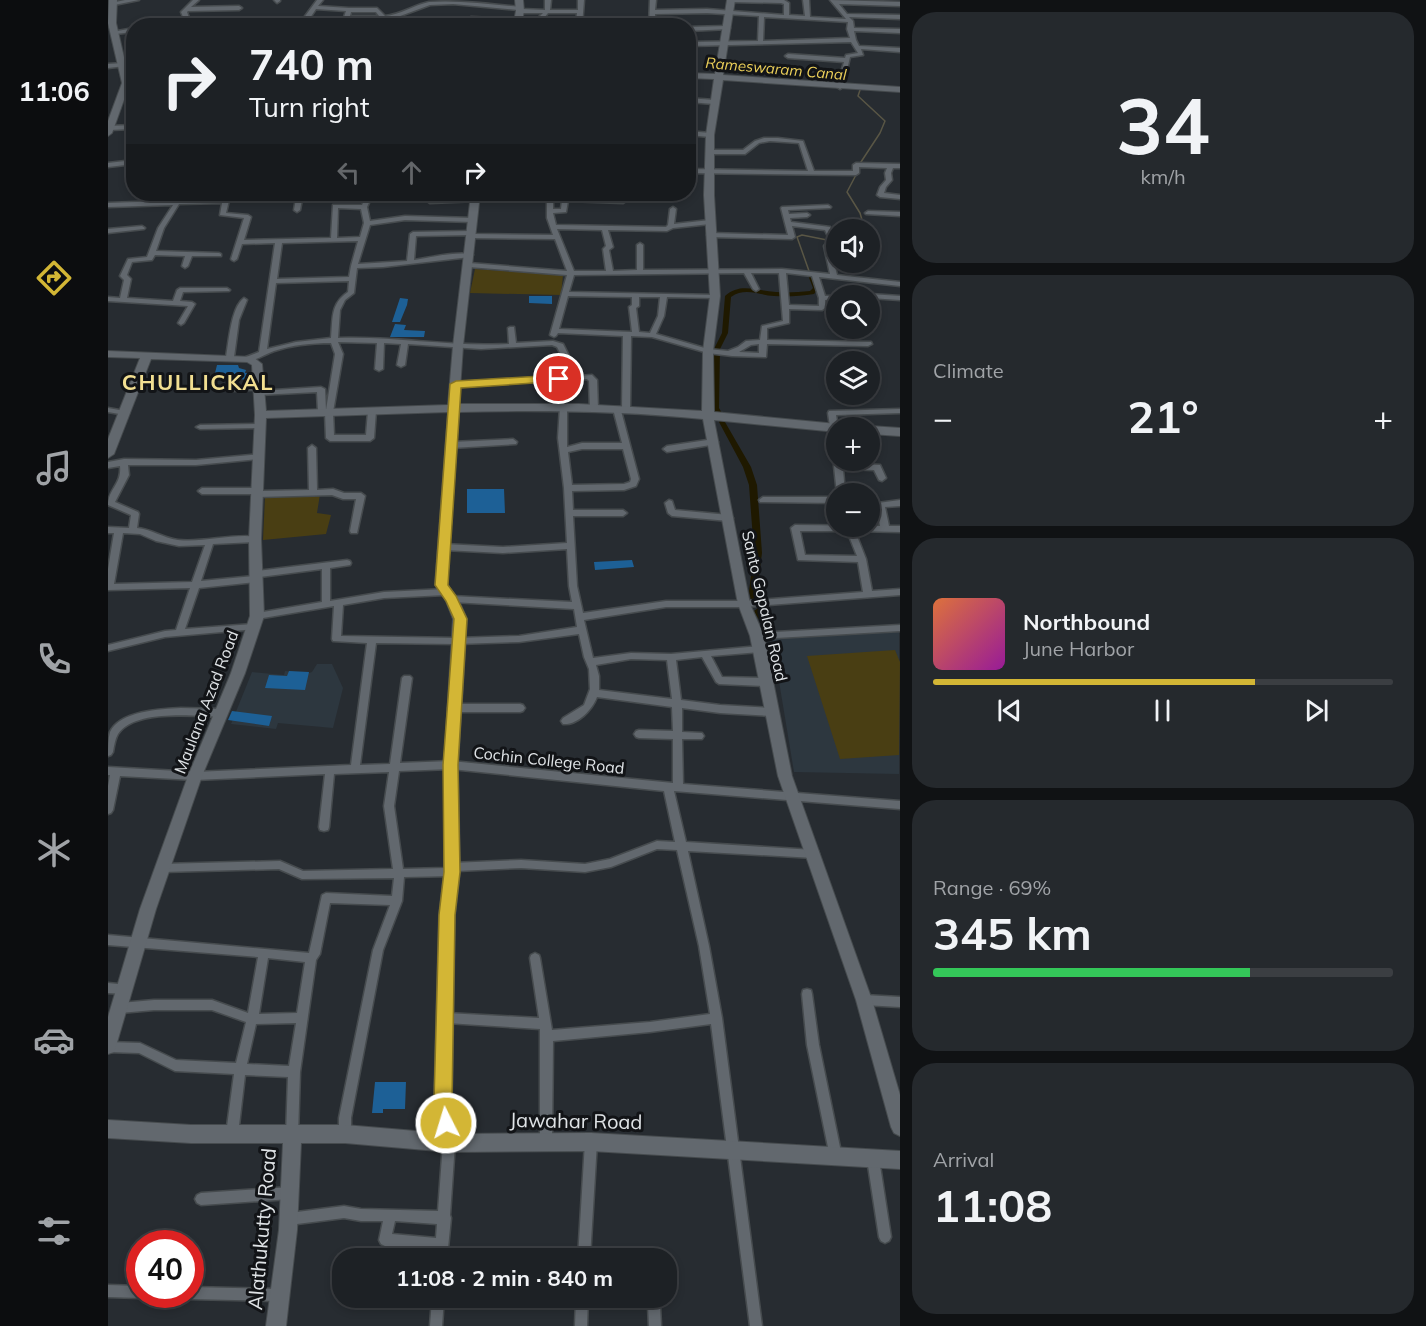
<!DOCTYPE html>
<html lang="en">
<head>
<meta charset="utf-8">
<style>
	body { margin:0; font-family:Mulish,sans-serif; background:#25292d; color:#f1f3f6; height:100vh; display:flex; flex-direction:column; font-size:22px; white-space:nowrap }
	* { box-sizing:border-box; margin:0 }
	p { font-size:20px; color:#a0a3a7 }
	.icon { flex:none; width:33px; height:33px; fill:none; stroke:currentColor; stroke-width:2; stroke-linecap:round; stroke-linejoin:round }
	.map { position:relative; flex:1; overflow:hidden }
	.sheet { display:flex; flex-direction:column; gap:12px; padding:12px; background:#101214; width:526px }
	.sheet>* { flex:none }
	.hud { position:absolute; left:18px; top:18px; width:570px; height:183px; border-radius:24px; box-shadow:0 3px 9px #0003,0 0 0 2px #3b3e42; background:#1d2125; color:#f1f3f6; overflow:hidden }
	.controls { position:absolute; left:718px; top:219px; display:grid; gap:12px }
	.controls a { display:grid; place-items:center; width:54px; height:54px; border-radius:50%; background:#1d2125; box-shadow:0 3px 9px #0003,0 0 0 2px #3b3e42; font-size:30px }
	.speed { position:absolute; left:18px; top:1230px; display:flex; gap:12px; font-size:30px; font-weight:700; text-align:center }
	.speed>* { display:grid; place-content:center; width:78px; height:78px; border-radius:50%; background:#1d2125; box-shadow:0 3px 9px #0003,0 0 0 2px #3b3e42; line-height:1 }
	.speed .limit { border:9px solid #d22; background:#fff; color:#111 }
	.pin { position:absolute; display:grid; place-items:center; width:51px; height:51px; color:#fff; margin:-26px; border:3px solid #fff; border-radius:50%; box-shadow:0 2px 6px #0007 }
	.me { position:absolute; width:66px; margin:-33px; rotate:355deg; stroke-linejoin:round; filter:drop-shadow(0 0 4px #0008) }
	.turn { display:flex; align-items:center; gap:21px; height:126px; padding:0 24px; font-size:27px }
	.turn .icon { width:78px; height:78px; stroke-width:2.5 }
	.turn b { display:block; font-size:42px; line-height:51px }
	.lanes { display:flex; align-items:center; height:57px; padding:0 24px; background:#0003; justify-content:center; gap:30px; direction:ltr }
	.lanes .off { opacity:.35 }
	.big { font-size:45px; font-weight:700; line-height:1.1 }
	.sheet .tile { flex:1; display:flex; flex-direction:column; justify-content:center; gap:9px; min-width:0; padding:0 21px; border-radius:24px; background:#25292d }
	.sheet .dial { align-items:center; gap:0 }
	.dial b { font-size:78px; line-height:1 }
	.song { display:flex; align-items:center; gap:18px }
	.cover { width:72px; height:72px; border-radius:9px; background:linear-gradient(135deg,hsl(20 70% 55%),hsl(300 70% 35%)) }
	.played { height:6px; border-radius:3px; background:linear-gradient(90deg,#d3b635 70%,#3b3e42 70%) }
	.keys { display:flex; justify-content:space-around; direction:ltr }
	.heat { display:flex; justify-content:space-between; align-items:center; font-size:33px; direction:ltr }
	.charge { height:9px; border-radius:4px; background:linear-gradient(90deg,#34c759 69%,#3b3e42 0) }
	.trip { position:absolute; left:224px; top:1248px; width:345px; height:60px; border-radius:24px; background:#1d2125; box-shadow:0 3px 9px #0003,0 0 0 2px #3b3e42; font-weight:700; line-height:60px; text-align:center }
	main { display:flex; flex:1; min-height:0 }
	.tab-bar { display:flex; flex-direction:column; width:108px; justify-content:space-around; align-items:center; background:#0c0d0f; color:#a0a3a7 }
	.tab-bar .icon { width:42px; height:42px }
	.tab-bar .active { color:#d3b635 }
	.tab-bar b { font-size:27px; color:#f1f3f6 }
	.map>svg:first-child { display:block }
	.built { fill:#2d373f }
	.green { fill:#493e13 }
	.lines { fill:none; stroke-linecap:round; stroke-linejoin:round }
	.stream { stroke:#595645; stroke-width:1.5 }
	.canal { fill:#1f1900; fill-rule:evenodd }
	.building { fill:#1d6096 }
	.street-casing { stroke:#464b4e; stroke-width:3 }
	.secondary-casing { stroke:#464b4e; stroke-width:2 }
	.street { fill:#62686e; fill-rule:evenodd }
	.secondary { fill:#62686e; fill-rule:evenodd }
	.route { fill:#d3b635; stroke:#897622; stroke-width:1.5 }
	.labels { text-anchor:middle; stroke-width:6; stroke-linejoin:round; paint-order:stroke }
	.far-water-label { font-size:15px; font-style:italic; fill:#ebcf59; stroke:#121417 }
	.street-label { font-size:16px; fill:#dfe3e6; stroke:#121417 }
	.near-street-label { font-size:20px; fill:#dfe3e6; stroke:#121417 }
	.district-label { font-size:22px; font-weight:bold; letter-spacing:1.5px; fill:#f2df91; stroke:#121417 }
</style>
</head>
<body>
<main>
<nav class="tab-bar">
<b>11:06</b>
<svg class="icon active" aria-label="directions" viewBox="0 0 24 24"><path d="M12 3l9 9-9 9-9-9zM9 14v-3h6M13 9l2 2-2 2"/></svg>
<svg class="icon" aria-label="music" viewBox="0 0 24 24"><path d="M9 18V5l10-2v13"/><circle cx="6" cy="18" r="3"/><circle cx="16" cy="16" r="3"/></svg>
<svg class="icon" aria-label="phone" viewBox="0 0 24 24"><path d="M5 4h4l2 5-3 2q2 4 5 5l2-3 5 2v4C11 20 4 13 5 4z"/></svg>
<svg class="icon" aria-label="climate" viewBox="0 0 24 24"><path d="M12 3v18M4 7l16 10M4 17L20 7"/></svg>
<svg class="icon" aria-label="car" viewBox="0 0 24 24"><path d="M5 17H2v-5l4-1 3-4h7l3 4 3 1v5h-3M9 17h6M6 11h13"/><circle cx="7" cy="17" r="2"/><circle cx="17" cy="17" r="2"/></svg>
<svg class="icon" aria-label="filters" viewBox="0 0 24 24"><path d="M4 7h16M4 17h16"/><circle cx="9" cy="7" r="2"/><circle cx="15" cy="17" r="2"/></svg>
</nav>
<div class="map">
<svg width="792" height="1326" viewBox="0 0 792 1326">
	<rect width="100%" height="100%" fill="#272c31"/>
	<path class="built" d="M791,630V774L686,772L664,639Z
		M209,664H224L235,688L225,728L170,723L168,729L123,724L144,672L176,675L177,671L201,673L204,672Z"/>
	<path class="green" d="M367,269L455,275L453,295L362,293Z
		M212,494L209,513L223,515L218,534L155,540L157,497Z
		M787,650L792,662L791,755L732,759L699,656Z"/>
	<g class="lines">
		<path class="stream" d="M751,165L772,133L777,121L750,96L752,90
			M750,171L739,192L752,213L757,230
			M701,271L689,237L694,235L729,242"/>
		<path class="canal" d="M703,273L706,275L711,288L706,294C693,296 679,297 666,296C651,295 637,287 623,297L620,333L612,349L611,408L615,415L612,417H610L605,408L606,349L614,333L617,296C632,282 649,291 668,292C679,293 691,292 702,291L705,288L700,275Z
			M612,420H614L617,422L643,467L649,485L654,553L649,591L651,600L647,603L643,600L641,591L646,553L641,485L635,467L611,422Z
			M650,608L653,609L667,632L668,634L667,636H661L647,613L646,611Z"/>
	</g>
	<path class="building" d="M421,296H444V304L421,303Z
		M292,298L300,299L299,305L292,322H284Z
		M287,324L298,325L296,330L317,331L316,337H282Z
		M109,365H130L131,368L138,370L137,373H142V380L106,377Z
		M359,489H396L397,513H359Z
		M524,560L526,567L487,570L486,562Z
		M181,671L201,672L197,690L157,688L161,675L179,676Z
		M124,711L164,716L161,726L120,720Z
		M267,1082H298L297,1109H275V1113H264Z"/>
	<g class="lines">
		<defs>
			<path id="street" d="M17,0H31L6,5L3,3Z
				M85,0H91L83,7L131,6L134,8L131,10L80,11L79,12L84,26H79L77,20L51,26H40L75,17L73,12Z
				M166,0H172V1L169,3Z
				M209,0H215L210,6L241,8H269L277,16C292,15 306,5 321,2C349,0 382,4 412,7L414,9L437,10V0H443L442,10H470V0H476L474,26H468L469,13H440L436,18L434,26H429L430,18L435,13H412L410,10L345,4L322,5L284,19H241L240,23L283,26H196L195,23H161L158,26H153L160,19H195ZM208,9L238,11L234,23L200,21ZM243,12H268L271,16H242Z
				M542,0H548L547,10L599,9L676,15V4L673,3L623,2L620,0H676L681,3V15L697,16L695,0H701L702,17L738,19L722,0L792,2V6L731,4L739,14L792,15V19L741,17L745,21L746,28L792,29V33L746,31L748,40L751,46L792,48V52L753,49L755,55L742,57L735,87L732,89L729,87L736,62L680,58L677,56L680,54L737,58L738,55L750,53L743,42L580,46V42L650,41L651,16L599,13L547,14V26H541ZM656,17L740,22L739,29L742,38L655,41Z
				M363,17L410,19L413,21L410,23L361,20L360,19Z
				M619,26L622,28L621,29L580,31V27Z
				M26,28V32L7,34L4,32Z
				M15,63L17,64V66L0,68V64Z
				M580,98L606,100L609,102L606,104L580,102Z
				M26,125V129L0,130V126Z
				M580,131L602,133L605,135L602,137L580,135Z
				M656,138H670L695,141L706,171H745V165L748,163L792,164V168H785L783,173L784,180L778,187L776,193L792,195V199L772,197L769,195L772,187L778,180L777,173L779,168L751,167V173L748,175L580,173V169L700,171L691,143L662,141L651,143L637,154H602L599,152L602,150H635L647,141Z
				M26,160V164L0,167V163Z
				M116,194H195L192,210L189,212L186,210L188,198L122,196L118,213L140,215L143,217L136,240L223,238L225,205H254L259,194H265L259,207L262,221L297,216L365,218L368,220L365,222L297,220L262,225L250,264L299,261L302,234L305,232L364,231L366,232V234L445,235L439,218V194H445V196L512,199L513,194H519L518,201L515,203L460,201L458,212L445,213L448,225L558,227L560,225L562,209L565,207L568,209L566,224L602,220L605,222L602,224L565,228L559,231L500,230L505,247L501,250L505,271L529,270V245L532,243L535,245V270L674,269L722,274L716,246L721,239L717,230L684,226L687,237L684,239L602,237L599,235L602,233L680,235L673,208L674,207L720,205L723,207L722,208L680,210L681,214L699,213L702,215L699,217L682,218L683,222L722,227L727,239L722,246L729,275L792,282V286L711,277L717,296H731H729V299L717,300V308L714,310L681,309V323L659,328V340L763,342L764,344L760,346L659,344L658,357L624,356L600,353L544,337L523,336L522,409L518,411L514,409L515,336L450,333L448,336L446,337L442,335L459,275L361,267L358,265L361,263L459,271L447,239L364,238L362,237L361,235L308,236L306,260C320,258 353,250 365,255L362,257L275,267L249,268L246,293L237,300L232,310L230,338C287,336 343,347 401,344L400,328L402,327H406L408,343L445,341L455,344L471,376L484,375L489,380L490,409L486,411L482,409L481,381L479,379L348,386L344,384L348,382L464,376L449,347L444,345L373,349L300,344L297,365L293,367L289,365L293,344L276,343L275,369L271,371L267,369L269,343L230,342L235,354L225,412L226,435H258L260,411L264,409L268,411L266,438L262,441H222L218,438L217,413L214,414L210,412L209,392L151,395L147,393L151,391L213,387L217,389L218,410L227,354L223,343C204,343 184,345 166,351C157,354 148,361 138,361V357L151,352L167,243L134,244L129,259L126,261L124,260L123,259L136,218L112,215L114,203L71,204L56,228L48,251L111,253L113,254V256H84L80,266L77,268L74,266L77,256L47,255L44,260L24,262L19,275L23,279L19,298L65,301L69,290L72,288H119L122,290L121,291L75,292L72,301L84,302L87,304L76,323L73,325L70,323L80,306L0,301V297L12,298L16,280L12,276L20,259L39,257L50,228L65,205L0,207V203L115,199ZM445,200H454L453,209H445ZM230,208L253,209L256,223L252,237L229,238ZM449,229L494,230L498,246L495,249L498,271H466ZM250,241L243,266L241,277L169,279L174,243ZM636,273L645,289L648,291L651,289L643,273H671L675,321L654,326L652,340L638,341L630,347L620,351L600,349L548,334L556,316L559,297L607,298L610,296L609,295L461,292L466,275ZM678,273L704,276L711,298V306L681,305ZM241,281L240,292C222,304 225,319 223,338L188,342L159,349L168,283ZM460,296L524,297V305L521,307L524,332L451,329ZM531,297H552L550,316L542,333L531,332L528,308L531,306ZM651,344V353L631,352L643,345Z
				M367,198L370,200L369,201L322,203L319,201L322,199Z
				M760,211L792,212V216L758,214L757,213Z
				M34,226L37,228L36,229L0,233V229Z
				M762,294L792,296V300L762,298V296H759Z
				M136,298L139,300L131,320L126,357L122,359L118,357C121,341 123,307 136,298Z
				M151,385L155,387L154,389L124,391L120,389L124,387Z
				M452,406H455L459,408V447L474,443H514L505,409L506,407H512L531,479L528,486L516,490L464,491L465,510H515L519,513L515,516H465L469,586L475,613L558,601H636L755,592L750,562L690,560L683,528L687,525L772,526L769,505L770,503L792,500V506L777,507L781,526H792V532L747,531L758,559L764,591L792,589V595L636,607H558L476,620L485,658L523,653L563,654L652,646L655,647L656,649L652,652L603,656L614,677L658,678L661,680L663,682L661,684L658,686L611,684L608,682L594,657L568,660L573,700L612,705L663,708L666,709L668,712L666,715L663,716L612,713L574,708V732L594,733L596,736L594,739H574L575,784L792,801V809L566,791L578,842L706,850L710,851L711,854L710,857L706,858L580,851L601,946L614,1018L654,1326H642L603,1024L542,1032L445,1041L444,1140L442,1144L438,1146L434,1144L432,1140V1029L339,1023L335,1022L333,1018L335,1014L339,1013L431,1018L422,958L423,955L427,953L431,955L432,958L444,1030L542,1022L602,1014L591,946L569,850L549,849L503,867L477,872L413,868L349,871L348,875L344,876L296,877L294,901L275,950L243,1118V1134L241,1138L237,1140L233,1138L231,1134V1118L265,950L282,905L222,903L212,954L208,960L192,1072L190,1135L188,1139L184,1141L180,1139L178,1135L180,1077L137,1075L130,1134L128,1138L124,1140L120,1138L118,1134L126,1074L67,1071L31,1053L0,1052V1042L32,1043L68,1060L128,1063L138,1022L104,1010H46L12,1013L8,1012L6,1008L8,1004L12,1003L46,1000H104L140,1013L150,957L0,945V935L201,953L214,895L218,893L284,896L286,878L194,879L171,869L54,872L50,871L49,868L50,865L54,864L172,861L195,871L285,869L276,806L281,772L226,774L221,827L220,830L216,831L212,830L211,827L217,774L87,780L12,776L5,810L3,813L0,814V786L2,775H0V767L87,772L243,765L259,643L225,641L224,639L226,606L149,619L146,618L145,616L146,614L149,613L214,602V569L152,577L153,579L149,582L91,588L77,629L145,624L148,625L149,627L148,629L57,637L0,651V645L57,631L68,630L82,588L0,590V569L6,533H0V527L21,528L23,515L0,505C0,489 14,484 12,466L0,468V462L16,459L88,460L154,454L155,456L154,458L151,459L88,465H20L21,475L7,502L30,512L31,514L29,528C43,529 55,538 70,540C96,543 124,533 150,537L151,539L147,542L105,544L93,581L146,576L145,574L149,571L239,560L242,561L243,563L242,565L222,568V601L276,592L337,589L341,592L337,595L276,598L235,605L233,636L349,638L411,636L469,627L466,609L344,602L340,599L344,596L464,602L461,586L459,549L395,553L336,550L332,547L336,544L395,547L459,543L456,488L450,438ZM474,449H515L523,479L522,482L516,484L464,485L460,452ZM692,531H739L749,556L697,555ZM15,533L32,534L48,541L71,546L97,545L84,582L6,584ZM471,634L476,657L481,669L482,689L476,705L455,718L453,721L455,724C470,725 484,710 489,697L564,707L565,731L531,730L528,731L526,734L528,737L531,738L565,739V783L343,761L292,763L304,678L302,676H296L294,678L282,764L252,765L268,643L349,644L411,642ZM523,659L559,660L564,699L491,690V676L488,665ZM343,769L556,791L567,842L549,841L502,859L477,864L413,860L344,863L340,864L339,868L295,869L286,806L291,771ZM160,958L197,962L189,1013L151,1014ZM188,1023L181,1066L139,1064L148,1024Z
				M0,408L17,411L21,413L17,415L0,412Z
				M792,409V413L728,415L730,428L729,455L726,454L720,413L721,411Z
				M152,424H155V428L92,429L88,427L92,425Z
				M405,439L409,442L408,444L344,448L340,445L344,442Z
				M606,439L610,442L609,444L559,452L555,449L559,446Z
				M204,445L208,448L209,490L225,489L236,493H253L257,496L249,533H243L242,531L248,499H235L224,495L149,497L145,494H94L90,491L94,488H150L154,491L201,490L200,448Z
				M727,458H729V460H734V463L772,465L778,478L774,481L771,480L766,470L735,469L737,494H729L726,466Z
				M655,497H729V503L652,502L651,500Z
				M561,500L564,501L567,510L621,515L625,518L621,521L564,516L560,513L557,503Z
				M792,625V631L649,639L645,636L649,633Z
				M345,704H412L415,705L417,708L415,711L412,712H345L342,711L340,708L342,705Z
				M73,708L113,709L116,710L118,713L116,716L113,717C87,716 27,709 10,734C7,739 6,746 5,752L3,755L0,756C0,748 0,739 2,732C12,711 52,709 73,708Z
				M0,983L20,985L21,989L20,993L16,994L0,993Z
				M699,989L703,990L704,994L711,1045L734,1157L732,1161L728,1163L724,1161L722,1157L699,1045L694,994L695,990Z
				M756,995L792,997V1007L756,1005L752,1004L751,1000L752,996Z
				M483,1136L487,1138L489,1142L482,1258H470L477,1142L479,1138Z
				M341,1137L345,1139L347,1143L342,1215L343,1218L339,1258H327V1251L277,1246L273,1244L271,1240L275,1221H253L236,1218L181,1225L177,1223L175,1219L177,1215L181,1213L236,1206L253,1209L330,1211L335,1143L337,1139ZM287,1221L329,1224L328,1238L284,1234Z
				M765,1153L769,1155L771,1159L783,1237L781,1241L777,1243L773,1241L771,1237L759,1159L761,1155Z
				M182,1187L186,1189L188,1193L186,1197L182,1199L93,1205L89,1203L87,1199L89,1195L93,1193Z
				M0,1285L32,1286V1294H37L36,1296L32,1298L0,1297Z
				M82,1287L172,1289L177,1290L178,1295L177,1300L172,1301L82,1299L77,1298L76,1294H82Z
				M324,1298H336L334,1326H322Z
				M468,1298H480L479,1326H467Z
				M546,1300L551,1301L552,1306L553,1326H541L540,1306L541,1301Z"/>
			<path id="secondary" d="M1,0H9L8,23L22,83L4,133L0,136V121L14,83L0,23Z
				M407,0H415L416,11L413,26H405L408,11Z
				M619,0H627L615,75L792,87V92L615,80L606,135V195L612,296L605,351L606,412L729,424L734,428H729V432L606,420L642,604L656,636L684,776L764,1000L792,1095V1136L786,1133L783,1127L748,1000L670,776L642,636L630,604L595,419C513,411 432,410 351,412L339,584L350,599L359,619L350,765L352,872L347,915L344,1102L349,1134L483,1133L792,1151V1169L483,1151L341,1152L237,1143H193L189,1230L178,1326H158L171,1230L175,1143H83L0,1138V1120L83,1125H237L331,1133L326,1102L331,915L336,872V765L345,619L338,601L327,585L340,412L158,418L153,539L156,616L137,673L94,776L48,909L8,1046L6,1052L0,1054V1017L32,909L80,776L123,673L142,616L141,539L147,415L144,365L139,362L43,359L6,454L0,458V439L32,358L0,357V351L145,357L154,364L158,411L340,405L345,346L363,194H372L355,346L351,404H471L594,411L595,351L602,296L596,195L598,135L606,79L580,78V73L607,74Z
				M762,426L792,428V436L762,434V428H758Z"/>
		</defs>
		<use href="#street" class="street-casing"/>
		<use href="#secondary" class="secondary-casing"/>
		<use href="#street" class="street"/>
		<use href="#secondary" class="secondary"/>
	</g>
	<path class="route" d="M451,375L455,376V381L353,388L340,585L348,596L359,619L350,765L352,872L347,915L344,1102L347,1123L344,1129L338,1131L332,1129L326,1102L331,915L336,872L335,765L346,619L338,601L327,585L342,384L348,381Z"/>
	<g class="labels">
		<g class="far-water-label">
			<text transform="translate(668 69) rotate(5)" y="5">Rameswaram Canal</text>
		</g>
		<g class="street-label">
			<text transform="translate(657 606) rotate(77)" y="6">Santo Gopalan Road</text>
			<text transform="translate(98 702) rotate(-69)" y="6">Maulana Azad Road</text>
			<text transform="translate(441 760) rotate(6)" y="6">Cochin College Road</text>
		</g>
		<g class="near-street-label">
			<text transform="translate(468 1121) rotate(1)" y="7">Jawahar Road</text>
			<text transform="translate(154 1229) rotate(-85)" y="7">Alathukutty Road</text>
		</g>
		<g class="district-label">
			<text x="90" y="390">CHULLICKAL</text>
		</g>
	</g>
</svg>
<div class="controls">
<a><svg class="icon" aria-label="sound" viewBox="0 0 24 24"><path d="M4 9h4l5-4v14l-5-4H4zM17 9q2 3 0 6"/></svg></a>
<a><svg class="icon" aria-label="search" viewBox="0 0 24 24"><circle cx="10" cy="10" r="6"/><path d="M15 15l6 6"/></svg></a>
<a><svg class="icon" aria-label="layers" viewBox="0 0 24 24"><path d="M12 4l9 5-9 5-9-5zM3 14l9 5 9-5"/></svg></a>
<a>+</a>
<a>−</a>
</div>
<div class="speed"><div class="limit">40</div></div>
<div class="pin" style="left:451px;top:379px;background:#d93025"><svg class="icon" aria-label="arrive" viewBox="0 0 24 24"><path d="M6 21V4h12l-3 4 3 4H6"/></svg></div>
<svg class="me" style="left:338px;top:1123px" viewBox="-20 -20 40 40"><circle r="17" fill="#d3b635" stroke="#fff" stroke-width="3"/><path d="M0-11L8 9 0 5-8 9z" fill="#fff"/></svg>
<div class="trip">11:08 · 2 min · 840 m</div>
<div class="hud">
<div class="turn"><svg class="icon" aria-label="right" viewBox="0 0 24 24"><path d="M7 20v-9h11M14 6l5 5-5 5"/></svg><div><b>740 m</b>Turn right</div></div>
<div class="lanes"><svg class="icon off" aria-label="left" viewBox="0 0 24 24"><path d="M17 20v-9H6M10 6l-5 5 5 5"/></svg><svg class="icon off" aria-label="ahead" viewBox="0 0 24 24"><path d="M12 20V5M6 11l6-6 6 6"/></svg><svg class="icon" aria-label="right" viewBox="0 0 24 24"><path d="M7 20v-9h11M14 6l5 5-5 5"/></svg></div>
</div>
</div>
<section class="sheet">
<div class="tile dial"><b>34</b><p>km/h</p></div>
<div class="tile"><p>Climate</p>
<div class="heat"><a>−</a><b class="big">21°</b><a>+</a></div>
</div>
<div class="tile">
<div class="song"><i class="cover"></i><div><b>Northbound</b><p>June Harbor</p></div></div>
<div class="played"></div>
<div class="keys"><svg class="icon" aria-label="previous" viewBox="0 0 24 24"><path d="M18 5L8 12l10 7zM5 5v14"/></svg><svg class="icon" aria-label="pause" viewBox="0 0 24 24"><path d="M8 5v14M16 5v14"/></svg><svg class="icon" aria-label="next" viewBox="0 0 24 24"><path d="M6 5l10 7-10 7zM19 5v14"/></svg></div>
</div>
<div class="tile"><p>Range · 69%</p><b class="big">345 km</b><div class="charge"></div></div>
<div class="tile"><p>Arrival</p><b class="big">11:08</b></div>
</section>
</main>
</body>
</html>
